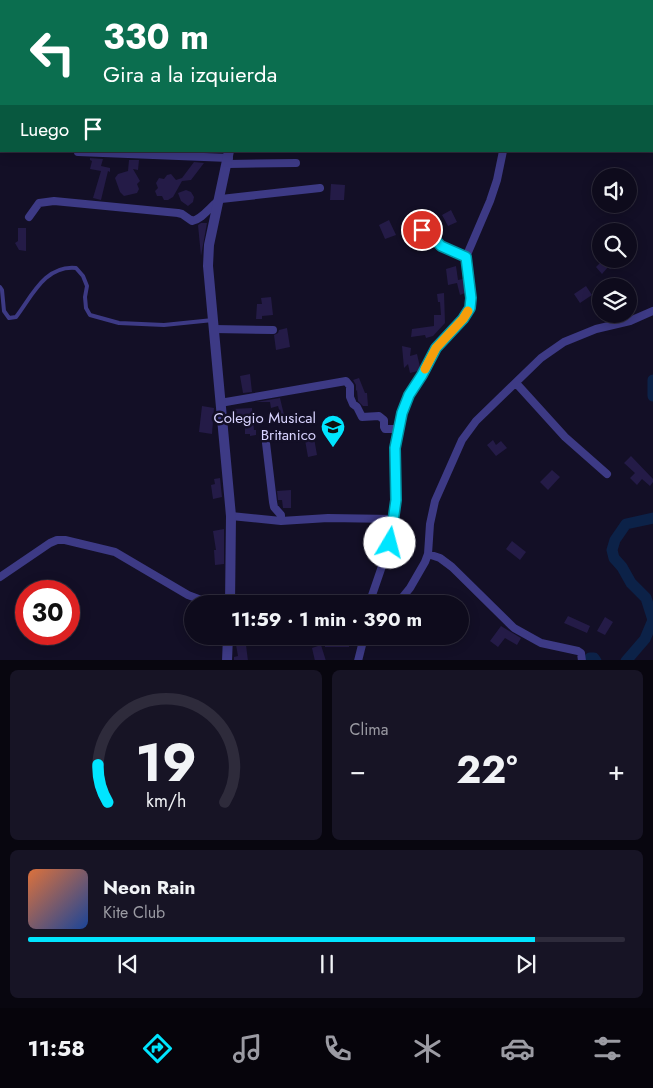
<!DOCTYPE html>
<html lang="es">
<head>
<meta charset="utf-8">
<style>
	body { margin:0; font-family:Jost,sans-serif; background:#171425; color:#f1f3f6; height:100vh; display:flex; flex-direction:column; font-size:19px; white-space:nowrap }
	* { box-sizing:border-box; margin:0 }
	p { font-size:16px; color:#9b9ba3 }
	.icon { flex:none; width:28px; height:28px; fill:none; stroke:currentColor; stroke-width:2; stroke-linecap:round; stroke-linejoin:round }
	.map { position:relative; height:660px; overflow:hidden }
	.drawer { display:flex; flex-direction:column; gap:10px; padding:10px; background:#08060f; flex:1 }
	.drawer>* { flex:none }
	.banner { position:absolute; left:0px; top:0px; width:654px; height:152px; box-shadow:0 2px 12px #0003,0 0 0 1px #2e2b3b; background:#0b6e4f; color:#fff; overflow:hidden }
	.tools { position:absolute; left:592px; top:168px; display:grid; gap:10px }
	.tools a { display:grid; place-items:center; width:45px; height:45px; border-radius:50%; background:#0e0b1c; box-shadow:0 2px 12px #0003,0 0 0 1px #2e2b3b; font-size:25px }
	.speed { position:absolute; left:15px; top:580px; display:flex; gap:10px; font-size:25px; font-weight:700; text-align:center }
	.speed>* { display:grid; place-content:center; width:65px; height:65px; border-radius:50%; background:#0e0b1c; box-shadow:0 2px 12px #0003,0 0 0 1px #2e2b3b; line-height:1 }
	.speed .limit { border:8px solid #d22; background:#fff; color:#111 }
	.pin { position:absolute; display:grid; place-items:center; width:42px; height:42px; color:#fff; margin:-21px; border:2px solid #fff; border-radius:50%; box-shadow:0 1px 5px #0007 }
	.me { position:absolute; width:55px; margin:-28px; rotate:8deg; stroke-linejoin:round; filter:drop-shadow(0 0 4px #0008) }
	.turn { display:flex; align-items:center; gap:18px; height:105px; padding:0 20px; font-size:22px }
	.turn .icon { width:65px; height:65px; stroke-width:2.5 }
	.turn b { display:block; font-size:35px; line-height:42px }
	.then { display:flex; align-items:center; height:48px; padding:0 20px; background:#0003; gap:10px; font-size:19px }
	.big { font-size:38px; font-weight:700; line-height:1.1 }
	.drawer .card { flex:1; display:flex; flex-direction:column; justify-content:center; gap:8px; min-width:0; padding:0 18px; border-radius:8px; background:#171425 }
	.drawer .dial { align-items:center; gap:0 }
	.dial svg { height:130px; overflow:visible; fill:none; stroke:#2e2b3b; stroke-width:7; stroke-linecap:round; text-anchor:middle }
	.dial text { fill:#f1f3f6; stroke:none }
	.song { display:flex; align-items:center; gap:15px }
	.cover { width:60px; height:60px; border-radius:8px; background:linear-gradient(135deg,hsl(20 70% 55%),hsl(220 70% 35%)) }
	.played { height:5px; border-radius:2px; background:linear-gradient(90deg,#00e5ff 85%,#2e2b3b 85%) }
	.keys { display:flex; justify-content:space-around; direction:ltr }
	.heat { display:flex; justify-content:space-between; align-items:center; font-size:28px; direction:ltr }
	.drawer .tiles { flex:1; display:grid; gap:10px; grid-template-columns:1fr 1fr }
	.card:last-child { grid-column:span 2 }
	.trip { position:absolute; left:184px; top:595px; width:285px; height:50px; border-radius:25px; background:#0e0b1c; box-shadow:0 2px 12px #0003,0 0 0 1px #2e2b3b; font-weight:700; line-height:50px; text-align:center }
	.menu { display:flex; height:80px; justify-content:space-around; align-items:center; background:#06040b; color:#9b9ba3 }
	.menu .icon { width:35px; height:35px }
	.menu .on { color:#00e5ff }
	.menu b { font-size:22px; color:#f1f3f6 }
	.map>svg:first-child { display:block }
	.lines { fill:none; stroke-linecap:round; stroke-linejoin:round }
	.river { stroke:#0c2248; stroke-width:11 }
	.building { fill:#241b47 }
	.service { stroke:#3d3a85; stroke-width:4 }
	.minor { stroke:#3d3a85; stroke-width:8 }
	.tertiary { stroke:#3d3a85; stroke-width:10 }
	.route-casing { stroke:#0095a6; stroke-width:12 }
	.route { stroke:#00e5ff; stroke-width:9 }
	.slow { stroke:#f59e0b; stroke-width:9 }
	.labels { text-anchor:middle; stroke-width:5; stroke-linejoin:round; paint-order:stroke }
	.poi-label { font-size:15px; fill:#d9d4ff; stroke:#130f26; text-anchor:end }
</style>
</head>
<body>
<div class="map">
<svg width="653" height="661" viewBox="0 0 653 661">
	<rect width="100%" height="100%" fill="#130f26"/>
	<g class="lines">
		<path class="river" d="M653,380V396
			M589,661L590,658H594L596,661
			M626,661L645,639L653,620L646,598L631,583L622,567L614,558L612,550L615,540L626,524L653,518"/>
	</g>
	<path class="building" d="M90,158L103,159L101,166L110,168V172L108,171L101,200L93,198L101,171L90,169L92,161L90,160Z
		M129,160H139L138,170L133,169L140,181L137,184L139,189L137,193L124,196L120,192L115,178L118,174L128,171Z
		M194,162L204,163L191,180L182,181L173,197L168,200H164L162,196H157L155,191L158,188L156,183L159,178L164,179L167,175L171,174L176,180L182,178Z
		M331,184L345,185L344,200H330Z
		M186,190L191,192L194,197L193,202L188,206L181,201L178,193Z
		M451,210L457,222L448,226L442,215Z
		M389,220L396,235L385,239L379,225Z
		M201,223H207L201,256L198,225Z
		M18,228H26V251L19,250L15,243L18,241Z
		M604,259H610L616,264L610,269L608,267L602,274L596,267Z
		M456,266L458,280L463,279L465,293L460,295L457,283L448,285L446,269Z
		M586,286L592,295L580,303L574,294Z
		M444,293L445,323L433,336L426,338L425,335L411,337L412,329L434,326V315H441L440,302H438L437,294Z
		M271,297L273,315L262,316V319H256L257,304H262L261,298Z
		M287,328L290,347L276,350L274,335L278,333L279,330Z
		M402,346L411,348L410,356L417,354L420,367L418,371L410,373L408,364L404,368Z
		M250,374L252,392L243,393L240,376Z
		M359,378L365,393H367L368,406H363L358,401L357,390L356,391V385L353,380Z
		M280,398L284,415L281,416L278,406L271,408L270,402H256Z
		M202,406L214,408L212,434L199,432Z
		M252,408L254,430H256V435L250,436V434H245V424L233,425L232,409Z
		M314,438L317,455L308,457L305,440Z
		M493,440L496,445L501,441L507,448L496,456L487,445Z
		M631,456L653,479V482L650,486L642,479L637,485L630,478L635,473L624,463Z
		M552,470L560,477L548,490L540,482Z
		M220,478L222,497L213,499L211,485L215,484L214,479Z
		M291,490V508H283L282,500H278L277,491Z
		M224,529V564L215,565L214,550H216L213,531Z
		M512,541L526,552L520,560L506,549Z
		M568,616L590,626L587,633L564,623Z
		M605,617L613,622L605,635L597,631Z
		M501,626L521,638L517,645L505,638L498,647L490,641Z
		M349,636V647H325V637Z
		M245,637L248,661H234V657L238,656L235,639Z
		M321,645L326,661H315L312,648Z"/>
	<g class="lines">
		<path class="service" d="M0,287L2,290L4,311L9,318L16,317C32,296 45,265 76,268L83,276L87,286L85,297L86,308L90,315L119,323L164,325L213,320"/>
		<path class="minor" d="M516,1L517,0
			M78,152L229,158
			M228,164L296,163
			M29,217L39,203L54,201L178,213L182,214L192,221C203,219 211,205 221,199L320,188
			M413,233L422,230L428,232L441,246L466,257
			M214,329L273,330
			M516,383L565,437L607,474
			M220,403L346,381L350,386V397L353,404L357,407L362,417L379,416L384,420V427L385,429H399
			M266,443L273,502L274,507L281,515V521
			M231,516L281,521L328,518L393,519
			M428,554L440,558L452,567L514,628L541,643L578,651L581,653L582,661
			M0,577L50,543L57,540H65L115,552L188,595L204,601L225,604
			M369,604L390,543L396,500L395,448L402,413L409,395L422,375L436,348L463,319L470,308L471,298L466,257L490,201L497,180L503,151
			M397,604L410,588L425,562L428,554L430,524L435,501L462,440L476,421L541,358L564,342L596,329L630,321L653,311
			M358,661L363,641L367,636"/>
		<path class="tertiary" d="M319,1L320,0
			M229,151L209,245L208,266L231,516L230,604
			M227,661L228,636"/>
	</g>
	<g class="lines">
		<defs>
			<path id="route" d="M390,543L396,500L395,448L402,413L409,395L422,375L436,348L463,319L470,308L471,298L466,257L441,246L428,232L422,230"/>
		</defs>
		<use href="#route" class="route-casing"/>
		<use href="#route" class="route"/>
		<path class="slow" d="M425,369L436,348L463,319L468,311"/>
	</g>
	<defs>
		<symbol id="school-pin" viewBox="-11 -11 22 30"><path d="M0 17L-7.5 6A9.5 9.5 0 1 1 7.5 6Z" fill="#00e5ff" stroke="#130f26"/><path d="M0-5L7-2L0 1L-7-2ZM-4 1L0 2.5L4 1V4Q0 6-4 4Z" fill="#111"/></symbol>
	</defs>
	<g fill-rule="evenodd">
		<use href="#school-pin" x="319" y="413" width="28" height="38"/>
	</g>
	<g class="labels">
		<g class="poi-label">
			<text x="316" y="423">Colegio Musical<tspan x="316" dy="17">Britanico</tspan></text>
		</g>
	</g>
</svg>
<div class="tools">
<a><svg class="icon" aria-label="sound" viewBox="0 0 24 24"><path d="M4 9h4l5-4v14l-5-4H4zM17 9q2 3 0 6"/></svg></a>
<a><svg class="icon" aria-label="search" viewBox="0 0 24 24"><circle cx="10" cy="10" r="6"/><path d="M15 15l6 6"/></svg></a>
<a><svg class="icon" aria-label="layers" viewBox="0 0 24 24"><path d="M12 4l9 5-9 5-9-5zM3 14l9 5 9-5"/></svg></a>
</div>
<div class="speed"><div class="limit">30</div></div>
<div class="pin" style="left:422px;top:230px;background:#d93025"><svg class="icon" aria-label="arrive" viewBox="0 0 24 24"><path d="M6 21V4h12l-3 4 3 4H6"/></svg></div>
<svg class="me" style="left:390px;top:543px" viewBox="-20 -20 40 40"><circle r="19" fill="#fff"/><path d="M0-13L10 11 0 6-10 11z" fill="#00e5ff"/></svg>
<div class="trip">11:59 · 1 min · 390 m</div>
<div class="banner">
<div class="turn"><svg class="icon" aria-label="left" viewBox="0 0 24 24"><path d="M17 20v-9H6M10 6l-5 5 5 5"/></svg><div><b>330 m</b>Gira a la izquierda</div></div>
<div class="then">Luego<svg class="icon" aria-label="arrive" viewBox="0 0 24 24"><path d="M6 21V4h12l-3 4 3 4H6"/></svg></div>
</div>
</div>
<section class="drawer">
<div class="tiles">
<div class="card dial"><svg viewBox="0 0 100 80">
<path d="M14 69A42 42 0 1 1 86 69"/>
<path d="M14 69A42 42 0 0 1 8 46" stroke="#00e5ff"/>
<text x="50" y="56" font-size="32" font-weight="700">19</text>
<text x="50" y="72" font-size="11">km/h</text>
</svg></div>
<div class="card"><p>Clima</p>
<div class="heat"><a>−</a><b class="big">22°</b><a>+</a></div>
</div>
<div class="card">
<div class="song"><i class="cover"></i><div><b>Neon Rain</b><p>Kite Club</p></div></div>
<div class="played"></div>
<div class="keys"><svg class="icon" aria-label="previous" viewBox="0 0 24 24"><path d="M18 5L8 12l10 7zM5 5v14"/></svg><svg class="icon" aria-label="pause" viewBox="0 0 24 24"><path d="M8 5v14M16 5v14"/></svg><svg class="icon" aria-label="next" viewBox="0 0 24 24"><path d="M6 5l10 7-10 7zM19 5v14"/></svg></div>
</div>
</div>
</section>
<nav class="menu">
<b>11:58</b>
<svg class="icon on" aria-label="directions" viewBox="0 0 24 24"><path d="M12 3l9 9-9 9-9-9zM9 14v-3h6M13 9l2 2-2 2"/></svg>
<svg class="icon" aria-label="music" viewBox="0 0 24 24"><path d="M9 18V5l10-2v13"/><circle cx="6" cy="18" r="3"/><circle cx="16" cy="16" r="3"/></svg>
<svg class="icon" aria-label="phone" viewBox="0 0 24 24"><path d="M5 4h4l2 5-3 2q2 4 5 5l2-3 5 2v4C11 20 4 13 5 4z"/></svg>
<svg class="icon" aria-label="climate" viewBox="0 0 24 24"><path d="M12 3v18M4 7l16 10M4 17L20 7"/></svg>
<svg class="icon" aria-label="car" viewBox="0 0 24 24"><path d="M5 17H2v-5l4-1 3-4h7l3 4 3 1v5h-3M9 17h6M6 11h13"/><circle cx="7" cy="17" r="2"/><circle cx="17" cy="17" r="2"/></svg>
<svg class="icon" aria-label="filters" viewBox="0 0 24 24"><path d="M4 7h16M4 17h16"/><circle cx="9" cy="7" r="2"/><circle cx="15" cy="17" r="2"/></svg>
</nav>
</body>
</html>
